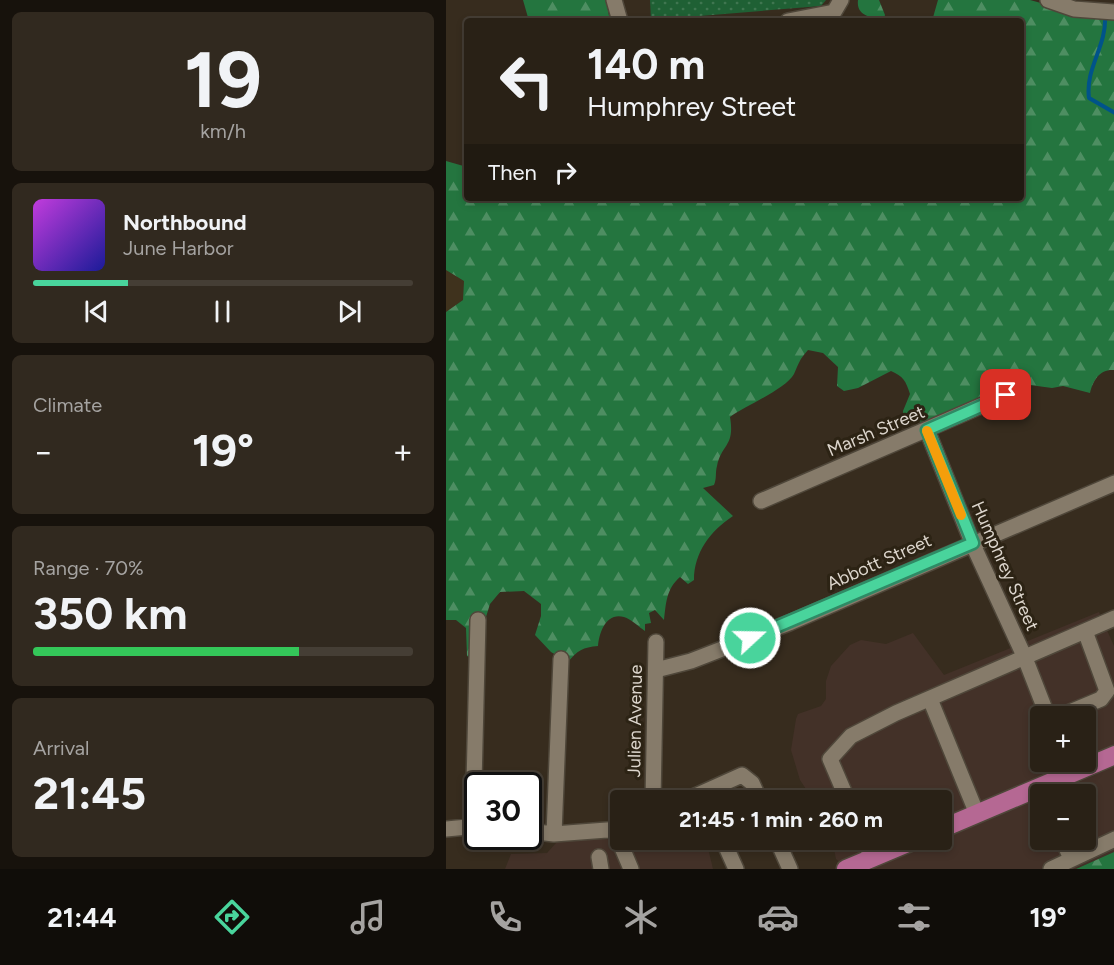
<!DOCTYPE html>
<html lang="en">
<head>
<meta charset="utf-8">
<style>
	body { margin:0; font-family:Figtree,sans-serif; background:#31291f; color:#f1f3f6; height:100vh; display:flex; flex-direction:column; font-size:22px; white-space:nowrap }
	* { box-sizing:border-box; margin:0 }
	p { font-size:20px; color:#a5a3a1 }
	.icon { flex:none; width:33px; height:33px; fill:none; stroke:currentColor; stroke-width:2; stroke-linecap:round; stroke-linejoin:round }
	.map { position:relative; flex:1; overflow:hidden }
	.panel { display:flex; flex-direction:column; gap:12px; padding:12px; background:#17120c; width:446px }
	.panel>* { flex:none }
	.top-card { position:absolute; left:18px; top:18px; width:560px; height:183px; border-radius:6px; box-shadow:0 3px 9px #0003,0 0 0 2px #453e35; background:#292116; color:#f1f3f6; overflow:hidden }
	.tools { position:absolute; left:584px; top:706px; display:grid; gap:12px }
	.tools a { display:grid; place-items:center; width:66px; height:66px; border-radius:6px; background:#292116; box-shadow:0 3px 9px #0003,0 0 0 2px #453e35; font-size:30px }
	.speed { position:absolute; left:18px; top:772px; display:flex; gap:12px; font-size:30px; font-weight:700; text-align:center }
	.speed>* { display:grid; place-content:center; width:78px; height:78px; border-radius:50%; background:#292116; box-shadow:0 3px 9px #0003,0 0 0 2px #453e35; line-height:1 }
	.speed .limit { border:3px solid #111; border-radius:9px; background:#fff; color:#111 }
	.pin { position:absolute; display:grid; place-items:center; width:51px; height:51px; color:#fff; margin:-26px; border-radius:12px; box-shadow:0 3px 9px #0006 }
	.me { position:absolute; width:66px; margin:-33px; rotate:69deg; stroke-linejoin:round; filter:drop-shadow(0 0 4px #0008) }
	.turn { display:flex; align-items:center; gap:21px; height:126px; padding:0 24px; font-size:27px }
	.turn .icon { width:78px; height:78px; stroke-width:2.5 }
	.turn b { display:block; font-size:42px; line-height:51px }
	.then { display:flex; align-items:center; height:57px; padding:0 24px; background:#0003; gap:12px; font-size:22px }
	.big { font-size:45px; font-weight:700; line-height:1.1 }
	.panel .widget { flex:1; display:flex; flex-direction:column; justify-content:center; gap:9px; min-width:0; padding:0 21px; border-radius:9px; background:#31291f }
	.panel .dial { align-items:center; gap:0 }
	.dial b { font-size:78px; line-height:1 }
	.song { display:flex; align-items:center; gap:18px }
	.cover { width:72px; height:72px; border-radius:9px; background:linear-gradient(135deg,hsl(290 70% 55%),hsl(240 70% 35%)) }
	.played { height:6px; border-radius:3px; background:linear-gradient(90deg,#49d49c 25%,#453e35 25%) }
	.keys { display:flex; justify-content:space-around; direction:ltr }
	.heat { display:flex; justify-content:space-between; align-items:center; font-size:33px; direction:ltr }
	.charge { height:9px; border-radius:4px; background:linear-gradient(90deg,#34c759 70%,#453e35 0) }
	.trip { position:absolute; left:164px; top:790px; width:342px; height:60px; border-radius:6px; background:#292116; box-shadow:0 3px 9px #0003,0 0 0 2px #453e35; font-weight:700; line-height:60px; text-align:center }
	.menu { display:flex; height:96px; justify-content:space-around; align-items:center; background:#100d09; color:#a5a3a1 }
	.menu .icon { width:42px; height:42px }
	.menu .active { color:#49d49c }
	.menu b { font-size:27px; color:#f1f3f6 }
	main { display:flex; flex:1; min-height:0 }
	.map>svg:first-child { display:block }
	.commercial { fill:#433128; fill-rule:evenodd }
	.built { fill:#3f321d }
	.forest { fill:url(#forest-firs) }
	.park { fill:url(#park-dots) }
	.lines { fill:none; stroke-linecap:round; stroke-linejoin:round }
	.stream { stroke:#00538a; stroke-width:4 }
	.minor-casing { stroke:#4f473a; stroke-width:18 }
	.major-casing { stroke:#4f473a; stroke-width:21 }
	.minor { stroke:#867b6a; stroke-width:15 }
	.major { stroke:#b56893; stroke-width:18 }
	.route-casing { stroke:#2f8a65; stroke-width:15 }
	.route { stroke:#49d49c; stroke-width:10 }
	.slow { stroke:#f59e0b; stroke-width:10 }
	.labels { text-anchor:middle; stroke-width:6; stroke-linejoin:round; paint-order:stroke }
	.street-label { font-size:18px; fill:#dcd5cc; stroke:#2c2314 }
</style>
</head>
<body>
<main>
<section class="panel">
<div class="widget dial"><b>19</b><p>km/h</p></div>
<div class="widget">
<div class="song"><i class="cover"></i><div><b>Northbound</b><p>June Harbor</p></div></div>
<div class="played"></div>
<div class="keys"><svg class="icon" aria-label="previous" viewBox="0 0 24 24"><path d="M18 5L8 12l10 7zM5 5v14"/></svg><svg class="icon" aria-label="pause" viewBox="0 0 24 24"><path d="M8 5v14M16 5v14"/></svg><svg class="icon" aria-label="next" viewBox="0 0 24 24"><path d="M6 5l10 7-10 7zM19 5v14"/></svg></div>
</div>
<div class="widget"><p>Climate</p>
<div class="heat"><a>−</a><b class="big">19°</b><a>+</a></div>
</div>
<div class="widget"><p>Range · 70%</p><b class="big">350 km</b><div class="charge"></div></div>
<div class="widget"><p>Arrival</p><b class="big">21:45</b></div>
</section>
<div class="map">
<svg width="669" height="869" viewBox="0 0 669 869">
	<defs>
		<pattern id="forest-firs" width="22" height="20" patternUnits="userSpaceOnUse" patternTransform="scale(1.5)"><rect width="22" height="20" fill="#24753f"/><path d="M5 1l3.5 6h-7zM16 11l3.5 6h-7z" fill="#4e8e62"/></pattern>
		<pattern id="park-dots" width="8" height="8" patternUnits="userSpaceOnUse" patternTransform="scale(1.5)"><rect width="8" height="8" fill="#1f6034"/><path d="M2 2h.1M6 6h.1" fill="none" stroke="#3f7650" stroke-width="1.8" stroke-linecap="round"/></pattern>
	</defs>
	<rect width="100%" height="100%" fill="#372c1e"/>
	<path class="commercial" d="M653,612L668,646V852L630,869H402L390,859L388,849L381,840H495V801H391L379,791L362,792L354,780L345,750L350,719L352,714L375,706L380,699V681L385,666L404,645L415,640L440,644L467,633L498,675ZM594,717H639V762H594ZM594,795H639V840H594Z
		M119,833H149L174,840H260L267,869H59L65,854L101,853Z"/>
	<path class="built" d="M0,270L18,281L17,300L0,312Z"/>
	<path class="forest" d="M77,0H160L164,21H83Z
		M412,0H433L439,15L438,18C425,18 410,16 412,0Z
		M492,0H584L631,13L668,14V370C654,369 647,380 644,393L617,386L606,388L584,385L563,386L545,392L546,400L482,421L458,423L457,411L464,394C460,381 457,376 445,371L412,388L398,391L391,386L392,367L377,353L362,350C353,360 353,363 348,374C340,389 299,406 284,417C289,447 276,443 271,466C269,473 271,478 268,485L257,488L287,516C264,531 248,553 248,580L242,584L234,577C220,589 220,604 218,620L209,610L203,613L205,623L199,624V631C193,627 185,619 178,617C160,612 153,633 152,646C137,647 131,651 122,662L105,652L89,635L95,616V604L78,591L54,592L44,604L27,659L21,656L20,628L10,620H0V312L17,300L18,281L0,270V161L21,167V198H574V21H486Z
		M668,852V869H630Z"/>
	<path class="park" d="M204,0H380L375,6L205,20Z"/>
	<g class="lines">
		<path class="stream" d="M659,16C661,46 639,68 643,98L669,113"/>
		<defs>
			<path id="minor" d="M168,0L174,21
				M602,0L628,9L669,12
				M342,21L388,12L395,0
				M481,430L528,547L579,658L602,717
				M315,501L560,395
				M210,670L245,661L343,623L669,483
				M484,699L531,814
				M612,717L655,699L661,691L639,631
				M207,801L210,642
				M238,801L296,775L306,783L314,801
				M402,801L384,759L405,736L450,713L669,618
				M27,825L32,620
				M0,829L32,826
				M82,831L108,834L174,829
				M169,831L185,869
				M108,834L115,659
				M277,840L290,869
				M331,840L344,869
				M418,840L426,858
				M617,840L625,859
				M153,857L155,869
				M605,869L669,839"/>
			<path id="major" d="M495,829L669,755
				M400,869L469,840"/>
		</defs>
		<use href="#minor" class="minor-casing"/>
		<use href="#major" class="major-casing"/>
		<use href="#minor" class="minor"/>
		<use href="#major" class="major"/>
	</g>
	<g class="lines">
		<defs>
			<path id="route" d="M304,638L527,543L481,430L560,395"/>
		</defs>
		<use href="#route" class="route-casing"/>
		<use href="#route" class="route"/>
		<path class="slow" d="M481,431L515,515"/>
	</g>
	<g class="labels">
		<g class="street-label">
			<text transform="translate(430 431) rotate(-23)" y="6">Marsh Street</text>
			<text transform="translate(433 562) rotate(-24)" y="6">Abbott Street</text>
			<text transform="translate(559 566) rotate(66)" y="6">Humphrey Street</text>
			<text transform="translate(189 721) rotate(-89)" y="6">Julien Avenue</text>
		</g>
	</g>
</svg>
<div class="tools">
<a>+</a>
<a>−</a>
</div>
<div class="speed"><div class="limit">30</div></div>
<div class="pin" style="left:560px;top:395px;background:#d93025"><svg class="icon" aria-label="arrive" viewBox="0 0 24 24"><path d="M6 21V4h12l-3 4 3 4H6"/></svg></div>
<svg class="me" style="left:304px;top:638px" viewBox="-20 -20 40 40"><circle r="17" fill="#49d49c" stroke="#fff" stroke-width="3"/><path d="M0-11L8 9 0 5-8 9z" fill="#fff"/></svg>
<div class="trip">21:45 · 1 min · 260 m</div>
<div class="top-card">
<div class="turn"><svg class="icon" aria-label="left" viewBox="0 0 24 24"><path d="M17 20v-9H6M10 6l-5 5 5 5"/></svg><div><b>140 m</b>Humphrey Street</div></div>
<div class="then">Then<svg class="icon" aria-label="right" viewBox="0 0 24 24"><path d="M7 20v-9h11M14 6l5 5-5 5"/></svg></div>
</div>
</div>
</main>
<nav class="menu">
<b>21:44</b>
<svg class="icon active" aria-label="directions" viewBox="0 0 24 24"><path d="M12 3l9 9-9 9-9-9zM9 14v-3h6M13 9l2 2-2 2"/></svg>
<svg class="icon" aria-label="music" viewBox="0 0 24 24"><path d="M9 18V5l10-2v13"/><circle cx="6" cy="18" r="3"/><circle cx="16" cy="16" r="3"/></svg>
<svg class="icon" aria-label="phone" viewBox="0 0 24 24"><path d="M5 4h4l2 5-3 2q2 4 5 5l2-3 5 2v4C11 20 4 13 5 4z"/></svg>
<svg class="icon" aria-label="climate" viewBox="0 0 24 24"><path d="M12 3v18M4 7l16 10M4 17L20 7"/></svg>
<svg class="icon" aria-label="car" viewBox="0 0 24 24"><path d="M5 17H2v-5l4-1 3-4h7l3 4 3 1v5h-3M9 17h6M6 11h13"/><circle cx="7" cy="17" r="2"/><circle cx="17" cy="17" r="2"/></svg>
<svg class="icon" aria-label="filters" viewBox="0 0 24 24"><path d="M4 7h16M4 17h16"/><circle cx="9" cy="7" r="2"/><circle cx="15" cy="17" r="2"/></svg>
<b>19°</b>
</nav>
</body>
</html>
